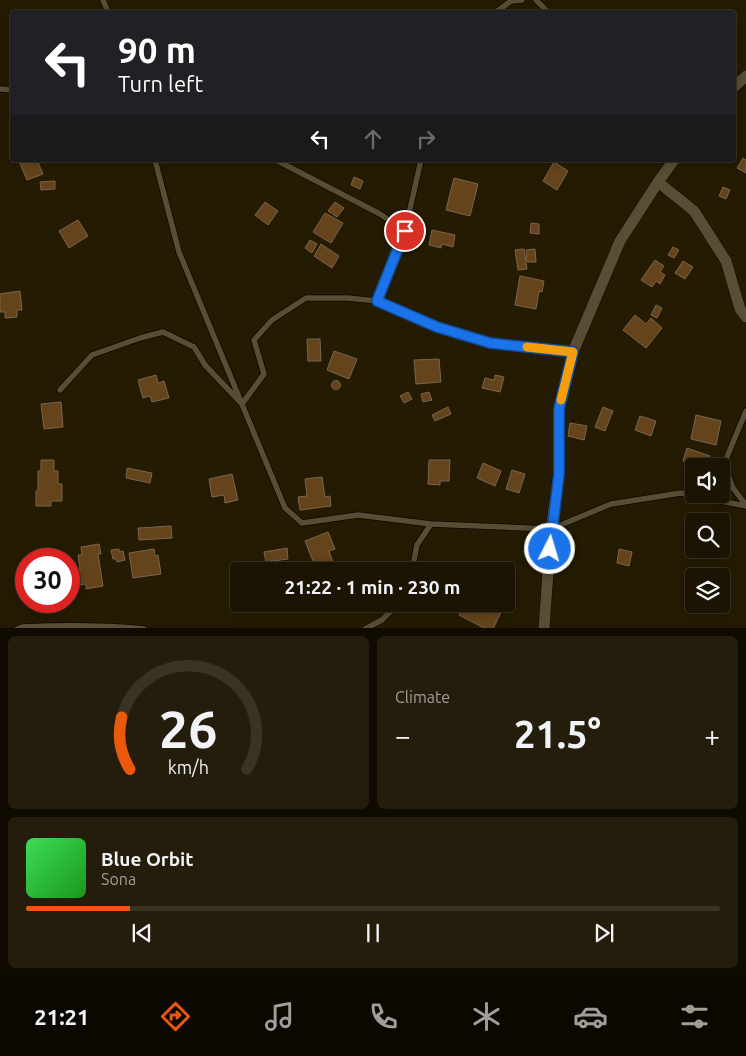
<!DOCTYPE html>
<html lang="en">
<head>
<meta charset="utf-8">
<style>
	body { margin:0; font-family:Ubuntu,sans-serif; background:#241d0c; color:#f1f3f6; height:100vh; display:flex; flex-direction:column; font-size:19px; white-space:nowrap }
	* { box-sizing:border-box; margin:0 }
	p { font-size:16px; color:#a09e99 }
	.icon { flex:none; width:28px; height:28px; fill:none; stroke:currentColor; stroke-width:2; stroke-linecap:round; stroke-linejoin:round }
	.map { position:relative; height:628px; overflow:hidden }
	.sheet { display:flex; flex-direction:column; gap:8px; padding:8px; background:#0f0b01; flex:1 }
	.sheet>* { flex:none }
	.hud { position:absolute; left:10px; top:10px; width:726px; height:152px; border-radius:5px; box-shadow:0 2px 12px #0003,0 0 0 1px #393324; background:#202124; color:#fff; overflow:hidden }
	.fabs { position:absolute; left:685px; top:458px; display:grid; gap:10px }
	.fabs a { display:grid; place-items:center; width:45px; height:45px; border-radius:5px; background:#1b1402; box-shadow:0 2px 12px #0003,0 0 0 1px #393324; font-size:25px }
	.speed { position:absolute; left:15px; top:548px; display:flex; gap:10px; font-size:25px; font-weight:700; text-align:center }
	.speed>* { display:grid; place-content:center; width:65px; height:65px; border-radius:50%; background:#1b1402; box-shadow:0 2px 12px #0003,0 0 0 1px #393324; line-height:1 }
	.speed .limit { border:8px solid #d22; background:#fff; color:#111 }
	.pin { position:absolute; display:grid; place-items:center; width:42px; height:42px; color:#fff; margin:-21px; border:2px solid #fff; border-radius:50%; box-shadow:0 1px 5px #0007 }
	.me { position:absolute; width:55px; margin:-28px; rotate:5deg; stroke-linejoin:round; filter:drop-shadow(0 0 4px #0008) }
	.turn { display:flex; align-items:center; gap:18px; height:105px; padding:0 25px; font-size:22px }
	.turn .icon { width:65px; height:65px; stroke-width:2.5 }
	.turn b { display:block; font-size:35px; line-height:42px }
	.lanes { display:flex; align-items:center; height:48px; padding:0 25px; background:#0003; justify-content:center; gap:25px; direction:ltr }
	.lanes .off { opacity:.35 }
	.big { font-size:38px; font-weight:700; line-height:1.1 }
	.sheet .card { flex:1; display:flex; flex-direction:column; justify-content:center; gap:8px; min-width:0; padding:0 18px; border-radius:8px; background:#241d0c }
	.sheet .dial { align-items:center; gap:0 }
	.dial svg { height:130px; overflow:visible; fill:none; stroke:#393324; stroke-width:7; stroke-linecap:round; text-anchor:middle }
	.dial text { fill:#f1f3f6; stroke:none }
	.song { display:flex; align-items:center; gap:15px }
	.cover { width:60px; height:60px; border-radius:8px; background:linear-gradient(135deg,hsl(130 70% 55%),hsl(120 70% 35%)) }
	.played { height:5px; border-radius:2px; background:linear-gradient(90deg,#ea580c 15%,#393324 15%) }
	.keys { display:flex; justify-content:space-around; direction:ltr }
	.heat { display:flex; justify-content:space-between; align-items:center; font-size:28px; direction:ltr }
	.sheet .tiles { flex:1; display:grid; gap:8px; grid-template-columns:1fr 1fr }
	.card:last-child { grid-column:span 2 }
	.trip { position:absolute; left:230px; top:562px; width:285px; height:50px; border-radius:5px; background:#1b1402; box-shadow:0 2px 12px #0003,0 0 0 1px #393324; font-weight:700; line-height:50px; text-align:center }
	.dock { display:flex; height:80px; justify-content:space-around; align-items:center; background:#0b0801; color:#a09e99 }
	.dock .icon { width:35px; height:35px }
	.dock .on { color:#ea580c }
	.dock b { font-size:22px; color:#f1f3f6 }
	.map>svg:first-child { display:block }
	.building { fill:#65441b; stroke:#7a654f }
	.lines { fill:none; stroke-linecap:round; stroke-linejoin:round }
	.lane-casing { stroke:#0d0600; stroke-width:7 }
	.street-casing { stroke:#0d0600; stroke-width:12 }
	.lane { stroke:#574e33; stroke-width:5.5 }
	.street { stroke:#574e33; stroke-width:11 }
	.route-casing { stroke:#114b97; stroke-width:12 }
	.route { stroke:#1a73e8; stroke-width:9 }
	.slow { stroke:#f59e0b; stroke-width:9 }
</style>
</head>
<body>
<div class="map">
<svg width="746" height="629" viewBox="0 0 746 629">
	<rect width="100%" height="100%" fill="#241b02"/>
	<path class="building" d="M743,158L746,160V173L737,168Z
		M37,160L43,174L27,180L19,161Z
		M554,162L568,171L557,190L543,181Z
		M354,177L363,181L360,189L351,185Z
		M454,178L478,184L470,216L446,210Z
		M55,181V189L41,190L40,182Z
		M723,187L730,190L726,199L719,196Z
		M265,202L278,211L268,225L255,215Z
		M335,202L344,208L337,217L328,211Z
		M325,213L343,223L331,243L313,232Z
		M78,220L88,236L69,248L59,231Z
		M531,223L539,224V234L530,233Z
		M432,230L455,235L453,247L442,244L441,248L429,245Z
		M310,240L317,244L312,253L305,248Z
		M321,244L339,256L332,268L314,256Z
		M673,247L679,250L674,258L668,255Z
		M524,249L527,269L518,270L515,250Z
		M535,249L536,262H527L526,250Z
		M655,260L664,266L660,272L665,275L660,284L656,281L652,287L641,280Z
		M683,261L693,267L685,279L675,273Z
		M520,276L544,281L542,292L539,291L536,309L515,305Z
		M20,291L22,310H17V317L5,318V312H0V294Z
		M656,305L662,308L657,318L651,315Z
		M635,315L646,324L651,318L662,328L646,348L623,330Z
		M307,339H320L321,361H308Z
		M334,351L357,359L349,379L327,370Z
		M439,359L441,382L416,384L414,360Z
		M156,375L158,383L164,381L169,398L152,402L150,396L143,398L138,380Z
		M495,375L504,377L500,392L482,388L485,378L494,380Z
		M331.5 385a4.5 4.5 0 1 1 9 0a4.5 4.5 0 1 1-9 0Z
		M408,392L412,399L404,403L400,396Z
		M429,392L432,400L423,402L421,394Z
		M61,402L63,427L44,429L41,404Z
		M448,407L451,414L435,421L432,415Z
		M603,407L613,411L605,431L595,427Z
		M696,415L721,421L716,445L691,439Z
		M640,416L656,421L651,436L635,430Z
		M570,423L587,426L584,440L568,436Z
		M687,448L710,456L707,464L698,461L697,466L683,461Z
		M41,460H54V471H58V484H62V501H51V506H36V491H38V471H41Z
		M429,460H450L449,481H440V485L428,484Z
		M483,463L501,471L495,486L477,478Z
		M127,468L152,473L150,483L126,478Z
		M512,470L525,474L519,493L506,489Z
		M232,474L238,500L225,503L224,495L212,497L209,479Z
		M322,477L325,497L330,496L331,506L300,510L298,497L307,496L305,479Z
		M689,523L694,524V540L686,539Z
		M171,526L172,538L139,540L138,528Z
		M328,532L335,549L329,551L334,565L338,563L341,571H317L305,541Z
		M99,544L101,554H98L103,586L86,589V584L80,585L77,571L80,570L78,555H82L81,547Z
		M287,548L288,559L266,562L264,552Z
		M119,549V552L123,551L125,560L117,562L116,559H113L111,550Z
		M154,549L155,556L158,555L161,574L133,578L129,553Z
		M619,549L632,552L629,566L617,563Z
		M465,604H505L493,629H486L459,615Z"/>
	<g class="lines">
		<defs>
			<path id="lane" d="M103,0L108,12
				M536,0L548,12
				M496,12L511,1L522,0
				M0,89L12,90
				M155,160L179,252L285,508L302,523L358,515L431,524
				M276,160L380,214L405,231
				M377,301L405,231L421,160
				M60,390L92,355L140,338L163,332L194,347L205,365L242,404L264,374L254,340L272,320L306,298H348L377,301L437,327L490,343L573,352
				M746,411L724,464L733,488L746,505
				M412,571L417,545L431,524L551,529L611,504L681,493L746,506
				M17,629L22,627C63,625 103,625 144,629
				M365,629L382,620L398,604"/>
			<path id="street" d="M734,87L746,76
				M658,182L694,211L726,261L740,309L746,317
				M544,629L551,529L559,474V409L573,352L620,241L658,182L674,160"/>
		</defs>
		<use href="#lane" class="lane-casing"/>
		<use href="#street" class="street-casing"/>
		<use href="#lane" class="lane"/>
		<use href="#street" class="street"/>
	</g>
	<g class="lines">
		<defs>
			<path id="route" d="M405,231L377,301L437,327L490,343L573,352L559,409V474L550,549"/>
		</defs>
		<use href="#route" class="route-casing"/>
		<use href="#route" class="route"/>
		<path class="slow" d="M527,347L573,352L561,400"/>
	</g>
</svg>
<div class="fabs">
<a><svg class="icon" aria-label="sound" viewBox="0 0 24 24"><path d="M4 9h4l5-4v14l-5-4H4zM17 9q2 3 0 6"/></svg></a>
<a><svg class="icon" aria-label="search" viewBox="0 0 24 24"><circle cx="10" cy="10" r="6"/><path d="M15 15l6 6"/></svg></a>
<a><svg class="icon" aria-label="layers" viewBox="0 0 24 24"><path d="M12 4l9 5-9 5-9-5zM3 14l9 5 9-5"/></svg></a>
</div>
<div class="speed"><div class="limit">30</div></div>
<div class="pin" style="left:405px;top:231px;background:#d93025"><svg class="icon" aria-label="arrive" viewBox="0 0 24 24"><path d="M6 21V4h12l-3 4 3 4H6"/></svg></div>
<svg class="me" style="left:550px;top:549px" viewBox="-20 -20 40 40"><circle r="17" fill="#1a73e8" stroke="#fff" stroke-width="3"/><path d="M0-11L8 9 0 5-8 9z" fill="#fff"/></svg>
<div class="trip">21:22 · 1 min · 230 m</div>
<div class="hud">
<div class="turn"><svg class="icon" aria-label="left" viewBox="0 0 24 24"><path d="M17 20v-9H6M10 6l-5 5 5 5"/></svg><div><b>90 m</b>Turn left</div></div>
<div class="lanes"><svg class="icon" aria-label="left" viewBox="0 0 24 24"><path d="M17 20v-9H6M10 6l-5 5 5 5"/></svg><svg class="icon off" aria-label="ahead" viewBox="0 0 24 24"><path d="M12 20V5M6 11l6-6 6 6"/></svg><svg class="icon off" aria-label="right" viewBox="0 0 24 24"><path d="M7 20v-9h11M14 6l5 5-5 5"/></svg></div>
</div>
</div>
<section class="sheet">
<div class="tiles">
<div class="card dial"><svg viewBox="0 0 100 80">
<path d="M14 69A42 42 0 1 1 86 69"/>
<path d="M14 69A42 42 0 0 1 9 37" stroke="#ea580c"/>
<text x="50" y="56" font-size="32" font-weight="700">26</text>
<text x="50" y="72" font-size="11">km/h</text>
</svg></div>
<div class="card"><p>Climate</p>
<div class="heat"><a>−</a><b class="big">21.5°</b><a>+</a></div>
</div>
<div class="card">
<div class="song"><i class="cover"></i><div><b>Blue Orbit</b><p>Sona</p></div></div>
<div class="played"></div>
<div class="keys"><svg class="icon" aria-label="previous" viewBox="0 0 24 24"><path d="M18 5L8 12l10 7zM5 5v14"/></svg><svg class="icon" aria-label="pause" viewBox="0 0 24 24"><path d="M8 5v14M16 5v14"/></svg><svg class="icon" aria-label="next" viewBox="0 0 24 24"><path d="M6 5l10 7-10 7zM19 5v14"/></svg></div>
</div>
</div>
</section>
<nav class="dock">
<b>21:21</b>
<svg class="icon on" aria-label="directions" viewBox="0 0 24 24"><path d="M12 3l9 9-9 9-9-9zM9 14v-3h6M13 9l2 2-2 2"/></svg>
<svg class="icon" aria-label="music" viewBox="0 0 24 24"><path d="M9 18V5l10-2v13"/><circle cx="6" cy="18" r="3"/><circle cx="16" cy="16" r="3"/></svg>
<svg class="icon" aria-label="phone" viewBox="0 0 24 24"><path d="M5 4h4l2 5-3 2q2 4 5 5l2-3 5 2v4C11 20 4 13 5 4z"/></svg>
<svg class="icon" aria-label="climate" viewBox="0 0 24 24"><path d="M12 3v18M4 7l16 10M4 17L20 7"/></svg>
<svg class="icon" aria-label="car" viewBox="0 0 24 24"><path d="M5 17H2v-5l4-1 3-4h7l3 4 3 1v5h-3M9 17h6M6 11h13"/><circle cx="7" cy="17" r="2"/><circle cx="17" cy="17" r="2"/></svg>
<svg class="icon" aria-label="filters" viewBox="0 0 24 24"><path d="M4 7h16M4 17h16"/><circle cx="9" cy="7" r="2"/><circle cx="15" cy="17" r="2"/></svg>
</nav>
</body>
</html>
